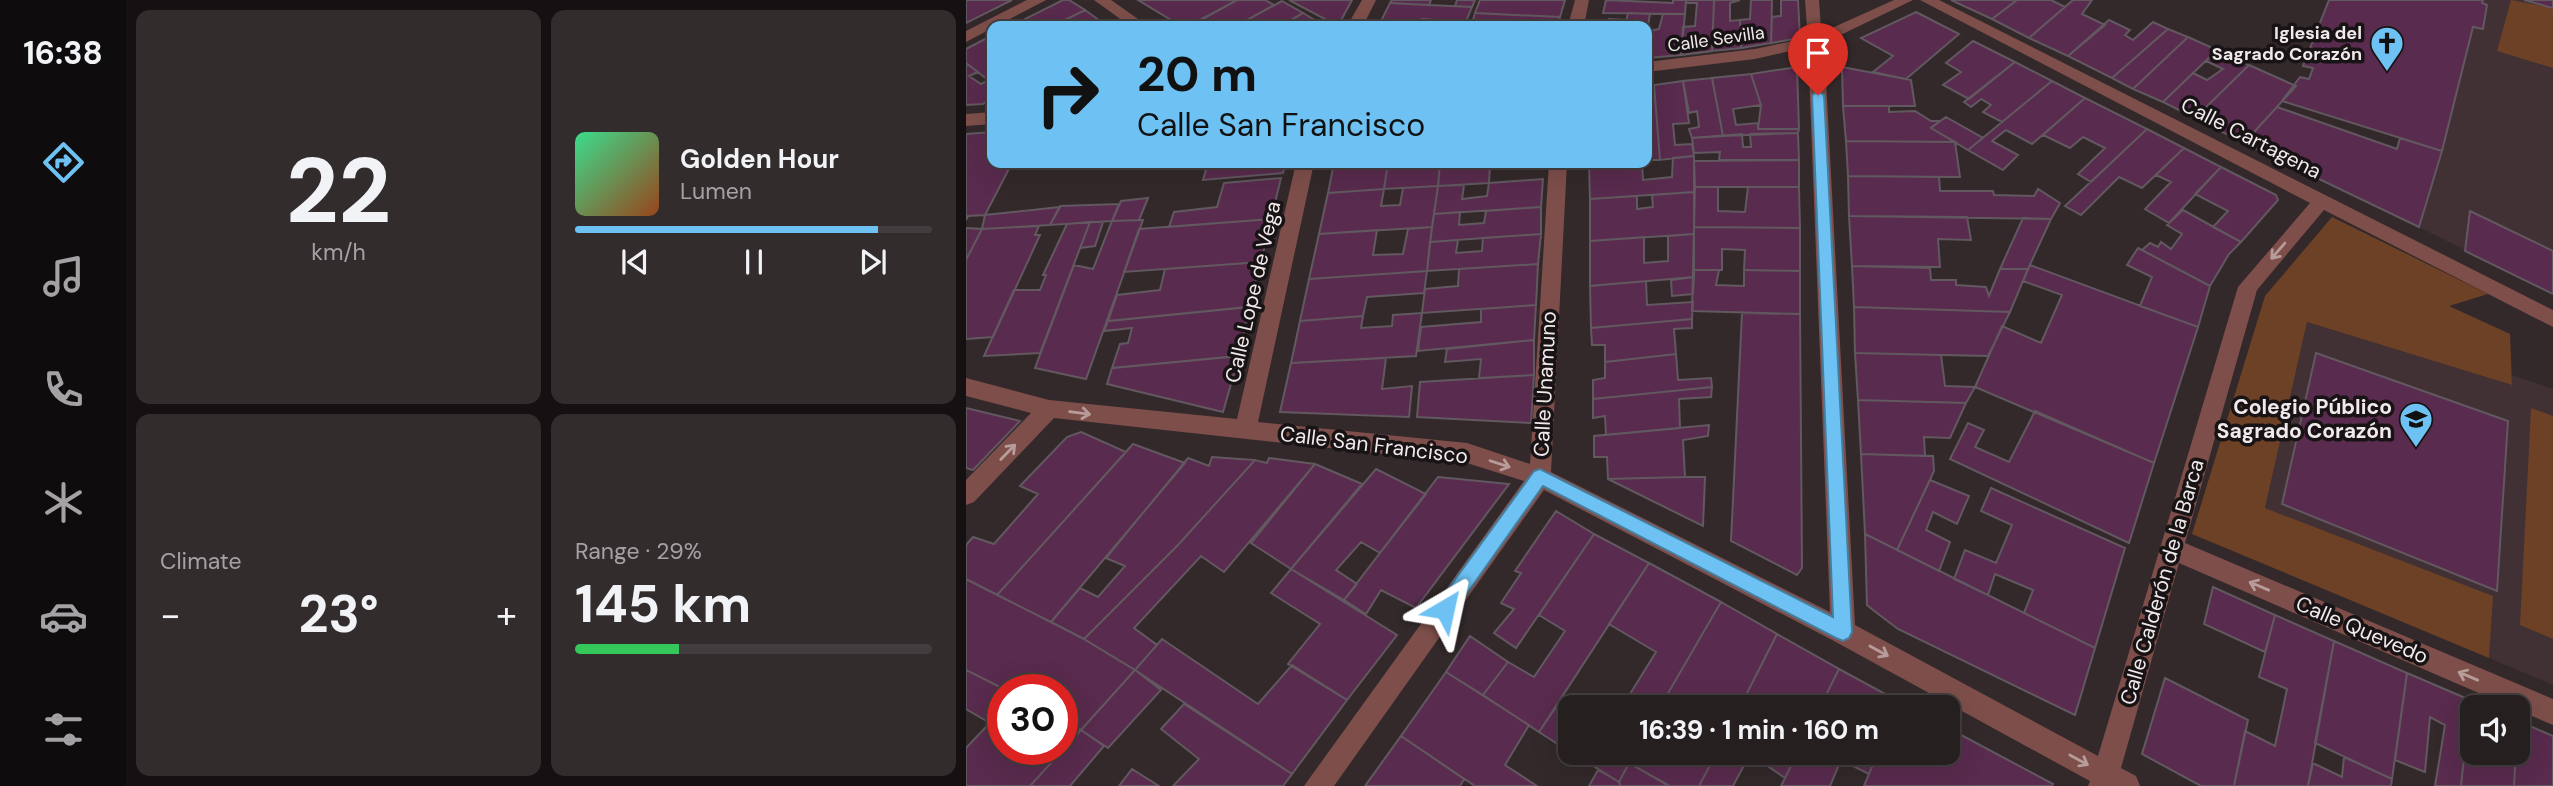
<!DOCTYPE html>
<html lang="en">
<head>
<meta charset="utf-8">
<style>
	body { margin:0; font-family:"DM Sans",sans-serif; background:#322c2d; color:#f1f3f6; height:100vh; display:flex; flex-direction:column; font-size:26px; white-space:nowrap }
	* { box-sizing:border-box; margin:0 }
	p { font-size:23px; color:#a4a2a5 }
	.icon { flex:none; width:38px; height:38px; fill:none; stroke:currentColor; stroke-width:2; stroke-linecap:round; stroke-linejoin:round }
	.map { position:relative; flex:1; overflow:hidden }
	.sheet { display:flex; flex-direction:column; gap:10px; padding:10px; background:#151112; width:840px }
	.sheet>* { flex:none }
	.top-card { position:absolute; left:21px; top:21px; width:665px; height:147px; border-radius:14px; box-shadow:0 7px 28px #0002,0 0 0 2px #423d3e; background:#6dc2f3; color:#111; overflow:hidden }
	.controls { position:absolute; left:1494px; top:695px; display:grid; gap:14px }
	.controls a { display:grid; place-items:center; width:70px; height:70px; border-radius:14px; background:#261f20; box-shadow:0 7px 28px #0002,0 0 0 2px #423d3e; font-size:35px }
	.speed { position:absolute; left:21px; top:674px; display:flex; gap:14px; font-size:35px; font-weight:700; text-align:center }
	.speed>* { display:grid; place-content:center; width:91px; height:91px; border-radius:50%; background:#261f20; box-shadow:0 7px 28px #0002,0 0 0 2px #423d3e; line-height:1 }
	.speed .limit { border:10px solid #d22; background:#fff; color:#111 }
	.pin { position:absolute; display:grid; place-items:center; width:60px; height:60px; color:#fff; margin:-72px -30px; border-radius:50% 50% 50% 0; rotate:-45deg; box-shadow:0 0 7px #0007 }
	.pin .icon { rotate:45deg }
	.me { position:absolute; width:77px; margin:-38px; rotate:36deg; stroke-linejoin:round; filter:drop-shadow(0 0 5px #0008) }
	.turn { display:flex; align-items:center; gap:24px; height:147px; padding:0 35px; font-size:32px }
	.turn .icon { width:91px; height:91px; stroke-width:2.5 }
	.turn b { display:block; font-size:49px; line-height:60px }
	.big { font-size:52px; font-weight:700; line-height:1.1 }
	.sheet .tile { flex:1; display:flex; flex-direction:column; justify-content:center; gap:10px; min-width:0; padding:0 24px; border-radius:14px; background:#322c2d }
	.sheet .dial { align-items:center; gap:0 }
	.dial b { font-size:91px; line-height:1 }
	.song { display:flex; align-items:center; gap:21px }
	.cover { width:84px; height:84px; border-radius:10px; background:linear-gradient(135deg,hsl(150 70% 55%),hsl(20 70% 35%)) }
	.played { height:7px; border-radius:4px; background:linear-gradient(90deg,#6dc2f3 85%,#423d3e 85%) }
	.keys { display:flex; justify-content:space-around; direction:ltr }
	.heat { display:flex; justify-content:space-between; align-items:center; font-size:38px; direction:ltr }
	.charge { height:10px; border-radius:5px; background:linear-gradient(90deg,#34c759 29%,#423d3e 0) }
	.sheet .tiles { flex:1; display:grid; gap:10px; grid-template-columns:repeat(2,1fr) }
	.trip { position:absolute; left:592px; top:695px; width:402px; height:70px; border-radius:14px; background:#261f20; box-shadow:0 7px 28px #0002,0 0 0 2px #423d3e; font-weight:700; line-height:70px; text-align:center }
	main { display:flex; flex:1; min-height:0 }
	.dock { display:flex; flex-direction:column; width:126px; justify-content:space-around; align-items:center; background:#0f0c0d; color:#a4a2a5 }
	.dock .icon { width:49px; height:49px }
	.dock .current { color:#6dc2f3 }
	.dock b { font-size:32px; color:#f1f3f6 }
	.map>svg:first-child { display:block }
	.built { fill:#413034 }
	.green { fill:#6d4126 }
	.building { fill:#592b4e; stroke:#62585f; stroke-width:2 }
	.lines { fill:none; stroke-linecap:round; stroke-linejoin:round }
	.pedestrian { fill:#7e4f4a; fill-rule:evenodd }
	.minor { fill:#7e4f4a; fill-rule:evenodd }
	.oneway { stroke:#b89c9a }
	.route { fill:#6dc2f3; stroke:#477e9e; stroke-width:2 }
	.labels { text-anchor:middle; stroke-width:7; stroke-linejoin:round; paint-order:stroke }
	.far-poi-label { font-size:18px; font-weight:bold; fill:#f1e9eb; stroke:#181314; text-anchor:end }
	.far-street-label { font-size:18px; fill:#f1e9eb; stroke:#181314 }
	.street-label { font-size:21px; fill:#f1e9eb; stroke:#181314 }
	.poi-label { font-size:21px; font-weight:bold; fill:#f1e9eb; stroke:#181314; text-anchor:end }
</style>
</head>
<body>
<main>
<nav class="dock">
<b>16:38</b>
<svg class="icon current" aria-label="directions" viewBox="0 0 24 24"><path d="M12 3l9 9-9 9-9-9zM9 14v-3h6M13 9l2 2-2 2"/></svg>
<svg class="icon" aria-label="music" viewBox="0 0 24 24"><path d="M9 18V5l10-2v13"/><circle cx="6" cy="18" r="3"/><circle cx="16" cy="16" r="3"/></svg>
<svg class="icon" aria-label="phone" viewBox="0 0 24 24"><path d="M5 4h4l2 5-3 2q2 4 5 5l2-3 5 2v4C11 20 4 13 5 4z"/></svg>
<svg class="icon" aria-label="climate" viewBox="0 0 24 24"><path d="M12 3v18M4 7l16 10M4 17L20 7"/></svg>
<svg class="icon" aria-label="car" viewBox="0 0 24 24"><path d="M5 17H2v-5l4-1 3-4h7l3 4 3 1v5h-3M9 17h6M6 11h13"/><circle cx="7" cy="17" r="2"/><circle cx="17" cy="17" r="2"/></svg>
<svg class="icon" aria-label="filters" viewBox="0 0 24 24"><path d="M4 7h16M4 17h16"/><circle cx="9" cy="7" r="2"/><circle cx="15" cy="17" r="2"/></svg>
</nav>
<section class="sheet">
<div class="tiles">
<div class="tile dial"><b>22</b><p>km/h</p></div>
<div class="tile">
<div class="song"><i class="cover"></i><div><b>Golden Hour</b><p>Lumen</p></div></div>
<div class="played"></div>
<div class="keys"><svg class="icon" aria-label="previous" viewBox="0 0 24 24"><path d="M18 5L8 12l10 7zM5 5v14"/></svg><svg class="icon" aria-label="pause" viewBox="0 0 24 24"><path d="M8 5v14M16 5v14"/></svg><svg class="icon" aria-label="next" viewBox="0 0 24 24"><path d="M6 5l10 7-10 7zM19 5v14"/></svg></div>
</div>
<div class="tile"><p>Climate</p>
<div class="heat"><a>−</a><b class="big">23°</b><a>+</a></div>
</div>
<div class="tile"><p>Range · 29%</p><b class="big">145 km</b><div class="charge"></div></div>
</div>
</section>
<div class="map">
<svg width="1587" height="786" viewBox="0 0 1587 786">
	<rect width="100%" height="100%" fill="#33292b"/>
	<path class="built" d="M1517,0H1587V294L1453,227L1476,151L1507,27L1517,29L1521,5L1516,3Z
		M1341,322L1546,385V375L1587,389V685L1523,658L1526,596L1299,508Z"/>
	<path class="green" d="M1545,0L1587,8V68L1531,51Z
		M1366,217L1522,294L1483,306L1544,334L1546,385L1341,322L1299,508L1527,596L1523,658L1226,534L1299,296Z
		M1565,408L1587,416V639L1554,625Z"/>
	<path class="building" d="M3,0H46L0,23V1Z
		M97,0H103L119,10L87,26H45Z
		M172,0H271L224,26H215Z
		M271,0H299L308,5L270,26H223Z
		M323,0H386L372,26Z
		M426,0H465L463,5L424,3Z
		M491,0H509L506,7L489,6Z
		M514,0H599L594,17L509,13Z
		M640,0L707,3V0H720L719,14L637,13Z
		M720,0H748L746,51L715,55L717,27L729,26L731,3H720Z
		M748,0H774L764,3V21L774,20L775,48L746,51Z
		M785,0H806L805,43L775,48L774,20L784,19Z
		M815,0H832L834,38L805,43L806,17L815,16Z
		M985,0H1051L1026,19Z
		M1051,0H1085L1099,7L1063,38L1026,19Z
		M1107,0H1126L1116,14L1139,25L1102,56L1063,38Z
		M1363,0H1517L1516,3L1521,5L1517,29L1507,27L1476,151L1316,101L1334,77L1343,79L1347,68L1337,66Z
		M1558,0H1587V8Z
		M316,1L337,13L315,26H270Z
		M424,3L463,5L506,7L498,26H480L482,21L456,19L454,26L413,25Z
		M119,10L137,23L130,26H87Z
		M950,12L993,34L940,79L907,72L927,56L895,38Z
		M337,13L359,26H315Z
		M509,13L594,17L592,26H521L506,23Z
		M662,13L684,14L681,31V26H659Z
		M697,14H719L715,55L682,58L687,30L693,29Z
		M643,19L660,20L659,26H641Z
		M1143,20L1164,30L1159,35L1167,40L1187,22L1202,29L1146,78L1102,56Z
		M1202,29L1222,37L1167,89L1146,78Z
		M23,37L26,39V83L0,63V49Z
		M1222,37L1251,50L1197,102L1167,89Z
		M1007,41L1049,62L1003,99L977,85L995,72L980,63Z
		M1251,50L1283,65L1229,118L1197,102L1227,73L1241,80L1257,69L1240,61Z
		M1049,62L1086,81L1036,122L1017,112L1025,105L1015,99L1005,107L998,102Z
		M0,63L12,72L3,76L15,84L23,80L26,83V97L17,104L0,105Z
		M1283,65L1330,86L1278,143L1229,118Z
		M831,67L833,129H792L795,105L785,74Z
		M876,67L945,80L949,106H877Z
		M785,74L795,105L767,109L770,125L792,123V129H833L832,133L757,136L746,78Z
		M746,78L757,136L726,138L723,129L733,127L731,111L723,113L717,81Z
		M717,81L723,123L707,124L709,145L726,144L728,156L694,160L688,85Z
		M1086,81L1119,98L1066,144L1040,130L1026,141L1052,155L1037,170L1002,150Z
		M688,85L694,160H681V86Z
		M1119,98L1181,129L1125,182L1112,174L1139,148L1117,137L1104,148L1077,135Z
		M877,106H923V112L949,111L965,121H974L965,128L989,142L880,141Z
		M1311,107L1431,149L1434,138L1476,151L1453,227L1278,143Z
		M980,117L1017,138L1002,150L965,128Z
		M1181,129L1218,148L1176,188L1153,177L1115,215L1099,206Z
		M26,132V163H46L19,215L2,216L0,220V134Z
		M832,133L833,160H753L754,152L728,153L726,138L776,134L777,147H785L784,134Z
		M880,141L989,142L994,177L882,176Z
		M1218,148L1255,167L1203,223L1179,209L1205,182L1190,175Z
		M728,156V192L624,199L623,165L676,163L677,180L706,177L707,158Z
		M833,160V187H729L728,161Z
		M112,163H170L169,167L109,169Z
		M242,163H320L317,173L237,180Z
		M368,163H422L418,189L362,193Z
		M422,163H474L472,186L418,189Z
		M474,163L524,164L523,183L472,186Z
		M1255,167L1310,195L1312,200L1275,242L1247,227L1262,211L1229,194Z
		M882,176L973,177L974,191H1027L1028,195L1068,196L1072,189L1094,203L1085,219L883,216Z
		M315,178L305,219L203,227L208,212L251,207L258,183Z
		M577,179L575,207L468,214L472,186L498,185L496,199L521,196L523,183Z
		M472,186L466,227L353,234L362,193L418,189L415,206L434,205L437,188Z
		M729,187H752V211L779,212L782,187H833L834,228L728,227Z
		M728,192V234L624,241V199L671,196V209L687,207L686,195Z
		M182,198L173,220L146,221L155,201Z
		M153,204L146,221L84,225L94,206Z
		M94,207L84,225L16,229L19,215Z
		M575,207V234L464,242L468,214L494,212L493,225L518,223L520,211Z
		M1217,210L1275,242L1263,254L1244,286L1176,250L1184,243L1192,247L1195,242L1205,249L1216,234L1201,225Z
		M1504,211L1587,251V294L1499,251Z
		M883,216L1001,217L1005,240L972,239L974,267L886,266Z
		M1057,218L1085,219L1062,269H1034Z
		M305,219L295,262L158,272L173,229Z
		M177,220L120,379L69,368L108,265L127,269L146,221Z
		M124,222L74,353L18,356L48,290H74L80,275H77L101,224Z
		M124,222H137L129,246L114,248Z
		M73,226L69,235H74L27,337L0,339V260L16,229Z
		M466,227L461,271L343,279L353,234L411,230L407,255L437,254L442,229Z
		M728,227L834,228V271L778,270L779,250L756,249V270H727Z
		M0,228L16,229L0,260Z
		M575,234L572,264L461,271L464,242L492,240L490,253L516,251L517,238Z
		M728,234V277L624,286V241L678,237V263L702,261V236Z
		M1172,248L1244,286L1232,327L1174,306L1186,277L1161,265Z
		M295,262L283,307L142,321L151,295L194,290L199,269Z
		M572,264L570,305L456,313L459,289L492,286L493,269Z
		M1064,265L1232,327L1188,463L1009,387L1036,326L1075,343L1096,295L1057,281Z
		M886,266L964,268L965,280H990V285L1020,287L1023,296L1034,269H1062L1044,312L888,307Z
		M727,270H753L750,285L778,286V270L834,271V314L726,311Z
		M461,271L458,293L401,297L397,316L334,321L343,279Z
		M728,277L727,294L706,296L705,280Z
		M680,281L681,305L727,302L726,319L625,328L624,286Z
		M570,305L568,340L452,351L455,327L515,322V309Z
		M283,307L273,356L146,368L154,344L162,343L166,328L138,331L142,321Z
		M888,307L1044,312L1022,356L889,353Z
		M456,313L450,356L325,363L334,321L397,316L395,328L426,326L427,315Z
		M776,313L834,314L836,568L831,575L765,541Z
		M726,319V328L708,329L710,354L639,362V345H626L625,328Z
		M568,340V375L513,378L515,359L479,362L481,349Z
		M889,353L975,355L979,386L1009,387L1000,403L892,400Z
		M1350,353L1542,421L1531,591L1316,504Z
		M710,354L712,380L745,378L746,387L627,399V380L639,378V362Z
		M273,356L257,412L141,384L146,368Z
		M420,358L416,389L446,386L443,417L314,412L325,363Z
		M568,375L565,423L451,417L454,382Z
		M746,387L745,397L713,399L714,428L640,435L639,416L627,418V399Z
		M892,400L1000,403L984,438L958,437L959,456L895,454Z
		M0,408L54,421L7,470L0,468Z
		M1069,411L1188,463L1163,543L984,459L1002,423L1018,430L1009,447L1043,462Z
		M743,425L742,436L717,440L719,477L642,479L641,457H628V436Z
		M115,432L160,452L31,595L0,579V545L7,537L28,544L72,494L54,486L101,437Z
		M167,444L219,463L85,622L31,595Z
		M895,454L967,456L968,471L931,550L899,534Z
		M246,457L289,460L212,545L118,639L85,622L114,588L132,597L159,566L140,558L222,458L243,466Z
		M303,458L349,464L258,572L235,556L168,628L191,645L169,670L118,639L212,545L289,460L301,463Z
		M349,464L396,484L325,569L285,543Z
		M410,469L460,494L414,553L395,542L370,570L391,584L378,600L325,569Z
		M472,477L543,484L450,608L415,590L400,614L378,600Z
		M739,477L737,526L642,479L719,477Z
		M964,480L1003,496L991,524L967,512L960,530L984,542L973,571L931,550Z
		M1025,488L1159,548L1129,648L1058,613L1067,590L1029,574L1022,595L988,579L999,550L1030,563L1046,525L1015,511Z
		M590,511L628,534L550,648L528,633L548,609L535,603L555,573L549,571Z
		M628,534L683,563L573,732L517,695L542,662L568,677L599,631L573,615Z
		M899,534L1129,648L1109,715L932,629L907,610L901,605Z
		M683,563L755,602L694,707H656L690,652L643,624Z
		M325,569L431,635L381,700L322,664L354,624L305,593Z
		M0,579L118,639L169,670L115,730L96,720V690H40L0,670Z
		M1247,587L1309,615L1299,652L1238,624Z
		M755,602L811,634L774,707H694Z
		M1309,615L1368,641L1342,786H1268L1279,731L1309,746L1321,689L1293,677Z
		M811,634L873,669L854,707H774Z
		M504,636L542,662L517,695L480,672Z
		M196,639L292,704L326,665L381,700L326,774L169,670Z
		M1368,641L1441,673L1426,779L1349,743Z
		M873,669L934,702L932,707H854Z
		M0,670L40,690H37V709L24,723L0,709Z
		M169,670L195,690L142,748L115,730Z
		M480,672L563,725L539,765L571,786H509L435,736Z
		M1441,673L1504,700L1495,786H1469L1479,725L1464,717L1459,772L1429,760Z
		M1199,678L1282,720L1268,786H1235L1176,754Z
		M1504,700L1520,707H1507V752H1550L1548,786H1495Z
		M594,701L605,707L604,752L573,732Z
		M218,704L326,774L317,786H207L233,759L195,729Z
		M37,709V749H96V720L115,730L64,786H0V748Z
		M1552,721L1587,736V786H1548Z
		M982,728L1087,784L1086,786H898L912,752H982Z
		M115,730L138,746L104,786H64Z
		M435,736L498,779L494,786H399Z
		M605,752H669L653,782Z
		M669,752H751L733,786H703L663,763Z
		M751,752H832L819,778L784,754L767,786H733Z
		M832,752H912L903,774L875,760L864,786H815Z
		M1378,757L1426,779L1425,786H1342L1347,763L1376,777Z
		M663,763L704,786H655L653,782Z
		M166,769L193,786H153Z
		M632,770L653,782L655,786H623Z"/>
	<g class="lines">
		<path class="pedestrian" d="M839,0H853L856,44H844L842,41Z"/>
		<path class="minor" d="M61,0H80L0,42V31Z
			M128,0H145L182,26H164Z
			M396,0H410L397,26H381Z
			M609,0H623L618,26H602Z
			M928,0H947L858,43L889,625L1132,756L1272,287L1344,203L954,0H973L1587,310V327L1358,210L1291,290L1219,543L1587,699V725L1552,710V707H1545L1213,563L1155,768L1170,776L1174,786H1122L1124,781L868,641L578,490L368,786H338L558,481L501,463L88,418L8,502L0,505V480L65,413L0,396V378L83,400L271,419L330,163H348L292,422L501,443L564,464L583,163H601L585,472L864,612L842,47L789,59L681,72V62L789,49L846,37Z
			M26,112V124L0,126V114Z"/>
	</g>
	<defs><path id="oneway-shaft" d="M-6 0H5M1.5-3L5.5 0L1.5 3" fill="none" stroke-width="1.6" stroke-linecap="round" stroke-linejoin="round" transform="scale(1.75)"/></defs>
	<g class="oneway">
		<use href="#oneway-shaft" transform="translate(1312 251) rotate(131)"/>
		<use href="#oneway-shaft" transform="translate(114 413) rotate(7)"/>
		<use href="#oneway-shaft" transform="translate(42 452) rotate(-46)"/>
		<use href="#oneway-shaft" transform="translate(534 464) rotate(18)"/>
		<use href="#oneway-shaft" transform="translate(1293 586) rotate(-157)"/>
		<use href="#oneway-shaft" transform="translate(913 651) rotate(29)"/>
		<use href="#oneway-shaft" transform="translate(1502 676) rotate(-157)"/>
		<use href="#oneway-shaft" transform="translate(1113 760) rotate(29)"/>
	</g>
	<path class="route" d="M852,91L858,95L886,632L883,638L877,641L870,638L577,486L485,616L479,618L472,616L470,609L472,603L568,471L574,469L867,617L846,95Z"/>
	<defs>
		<symbol id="church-pin" viewBox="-11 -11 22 30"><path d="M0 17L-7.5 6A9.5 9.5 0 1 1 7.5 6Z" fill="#6dc2f3" stroke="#181314"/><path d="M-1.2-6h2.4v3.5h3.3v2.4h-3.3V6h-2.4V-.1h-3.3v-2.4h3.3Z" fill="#111"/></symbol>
		<symbol id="school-pin" viewBox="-11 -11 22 30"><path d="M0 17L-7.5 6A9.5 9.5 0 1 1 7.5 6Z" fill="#6dc2f3" stroke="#181314"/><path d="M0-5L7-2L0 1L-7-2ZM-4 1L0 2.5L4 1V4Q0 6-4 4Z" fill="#111"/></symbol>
	</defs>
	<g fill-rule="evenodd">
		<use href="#church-pin" x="1402" y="24" width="38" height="52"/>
		<use href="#school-pin" x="1431" y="400" width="38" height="52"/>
	</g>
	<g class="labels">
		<g class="far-poi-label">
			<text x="1396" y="39">Iglesia del<tspan x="1396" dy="21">Sagrado Corazón</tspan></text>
		</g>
		<g class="far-street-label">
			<text transform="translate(750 39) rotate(-8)" y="6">Calle Sevilla</text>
		</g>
		<g class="street-label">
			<text transform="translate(1285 138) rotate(27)" y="7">Calle Cartagena</text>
			<text transform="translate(287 292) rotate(-77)" y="7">Calle Lope de Vega</text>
			<text transform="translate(579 384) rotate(-87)" y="7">Calle Unamuno</text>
			<text transform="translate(408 445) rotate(7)" y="7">Calle San Francisco</text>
			<text transform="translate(1196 582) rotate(-74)" y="7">Calle Calderón de la Barca</text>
			<text transform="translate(1396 630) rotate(23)" y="7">Calle Quevedo</text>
		</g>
		<g class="poi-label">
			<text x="1426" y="414">Colegio Público<tspan x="1426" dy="24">Sagrado Corazón</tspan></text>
		</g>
	</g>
</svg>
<div class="controls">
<a><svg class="icon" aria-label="sound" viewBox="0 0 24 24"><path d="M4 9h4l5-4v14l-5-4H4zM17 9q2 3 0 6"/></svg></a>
</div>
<div class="speed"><div class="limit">30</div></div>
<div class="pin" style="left:852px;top:95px;background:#d93025"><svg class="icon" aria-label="arrive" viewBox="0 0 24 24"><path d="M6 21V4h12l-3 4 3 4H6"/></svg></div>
<svg class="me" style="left:479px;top:609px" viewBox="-20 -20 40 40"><path d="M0-17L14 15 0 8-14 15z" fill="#6dc2f3" stroke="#fff" stroke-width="4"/></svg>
<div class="trip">16:39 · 1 min · 160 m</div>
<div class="top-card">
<div class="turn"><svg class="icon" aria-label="right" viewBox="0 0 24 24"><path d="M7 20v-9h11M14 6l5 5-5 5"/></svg><div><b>20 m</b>Calle San Francisco</div></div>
</div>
</div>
</main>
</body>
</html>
